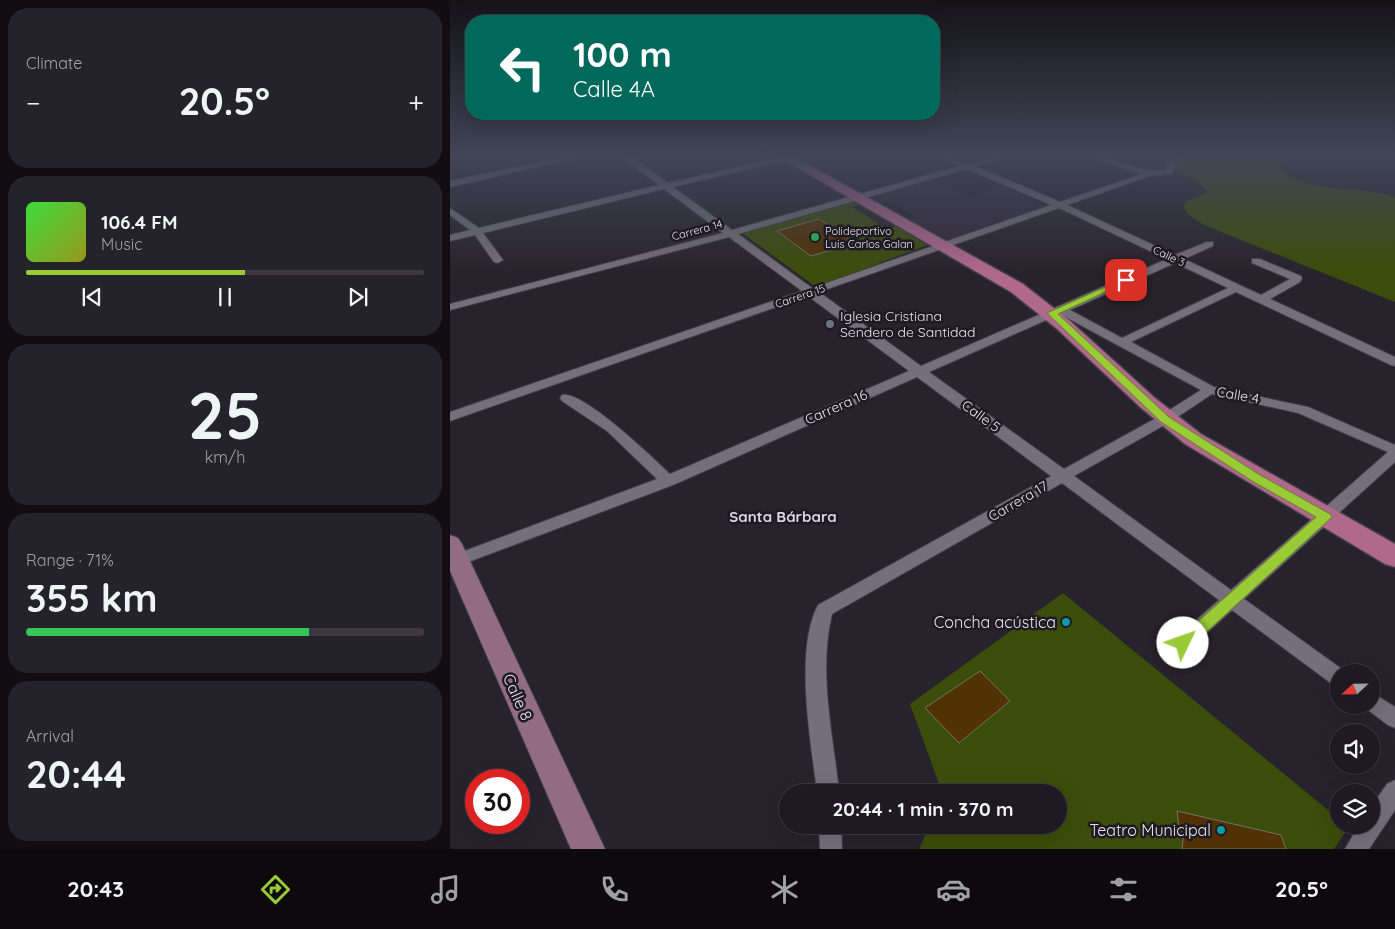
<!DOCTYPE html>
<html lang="en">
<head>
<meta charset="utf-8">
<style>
	body { margin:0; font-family:Quicksand,sans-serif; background:#25232a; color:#f1f3f6; height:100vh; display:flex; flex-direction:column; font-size:19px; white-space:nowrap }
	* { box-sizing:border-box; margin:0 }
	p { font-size:16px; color:#a0a1a5 }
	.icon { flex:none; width:28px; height:28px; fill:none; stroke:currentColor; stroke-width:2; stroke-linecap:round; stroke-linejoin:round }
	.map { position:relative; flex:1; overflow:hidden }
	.side { display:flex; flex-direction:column; gap:8px; padding:8px; background:#100e12; width:450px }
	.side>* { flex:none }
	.hud { position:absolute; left:15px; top:15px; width:475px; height:105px; border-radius:20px; box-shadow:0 5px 20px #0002,0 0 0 1px #3b383f; background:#00695c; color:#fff; overflow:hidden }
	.needle { width:32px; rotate:248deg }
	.controls { position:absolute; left:880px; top:664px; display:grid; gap:10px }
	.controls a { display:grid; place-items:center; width:50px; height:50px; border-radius:50%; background:#1d1a21; box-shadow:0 5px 20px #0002,0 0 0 1px #3b383f; font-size:25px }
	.speed { position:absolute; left:15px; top:769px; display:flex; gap:10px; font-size:25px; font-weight:700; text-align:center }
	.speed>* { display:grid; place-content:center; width:65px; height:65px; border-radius:50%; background:#1d1a21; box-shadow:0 5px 20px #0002,0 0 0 1px #3b383f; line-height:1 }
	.speed .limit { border:8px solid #d22; background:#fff; color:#111 }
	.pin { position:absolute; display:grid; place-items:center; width:42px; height:42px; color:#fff; margin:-21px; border-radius:10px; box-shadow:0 2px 8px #0006 }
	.me { position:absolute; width:55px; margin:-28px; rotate:48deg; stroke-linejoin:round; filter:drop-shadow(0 0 4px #0008) }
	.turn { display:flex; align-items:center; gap:18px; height:105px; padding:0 25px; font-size:22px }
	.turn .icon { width:65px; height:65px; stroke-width:2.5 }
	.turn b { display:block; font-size:35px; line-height:42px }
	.big { font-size:38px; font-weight:700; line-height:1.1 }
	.side .card { flex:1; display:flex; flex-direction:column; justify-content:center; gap:8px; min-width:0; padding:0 18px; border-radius:20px; background:#25232a }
	.side .dial { align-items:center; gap:0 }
	.dial b { font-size:65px; line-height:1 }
	.song { display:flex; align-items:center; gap:15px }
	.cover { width:60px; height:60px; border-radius:8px; background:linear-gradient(135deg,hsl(120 70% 55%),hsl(60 70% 35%)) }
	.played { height:5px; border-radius:2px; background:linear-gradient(90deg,#99cb36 55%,#3b383f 55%) }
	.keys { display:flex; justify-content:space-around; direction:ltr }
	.heat { display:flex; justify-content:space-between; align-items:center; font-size:28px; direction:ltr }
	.charge { height:8px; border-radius:4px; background:linear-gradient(90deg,#34c759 71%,#3b383f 0) }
	.trip { position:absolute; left:329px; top:784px; width:288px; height:50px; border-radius:25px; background:#1d1a21; box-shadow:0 5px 20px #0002,0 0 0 1px #3b383f; font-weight:700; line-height:50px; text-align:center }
	.tabs { display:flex; height:80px; justify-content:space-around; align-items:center; background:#0c0a0d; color:#a0a1a5 }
	.tabs .icon { width:35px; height:35px }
	.tabs .on { color:#99cb36 }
	.tabs b { font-size:22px; color:#f1f3f6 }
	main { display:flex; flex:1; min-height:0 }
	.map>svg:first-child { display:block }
	.built { fill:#322a39 }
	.green { fill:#3b4d0b }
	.building { fill:#503205; stroke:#787066 }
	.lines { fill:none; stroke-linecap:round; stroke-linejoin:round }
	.street-casing { stroke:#433f47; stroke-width:2 }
	.secondary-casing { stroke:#433f47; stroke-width:2 }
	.primary-casing { stroke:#433f47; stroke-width:3 }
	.street { fill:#746f7a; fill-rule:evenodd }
	.secondary { fill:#926c83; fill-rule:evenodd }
	.primary { fill:#b0688d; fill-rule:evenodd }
	.route { fill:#99cb36; stroke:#638423 }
	.leisure-dot { fill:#2e9e5b; stroke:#1e1922; stroke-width:2 }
	.worship-dot { fill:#6b7280; stroke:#1e1922; stroke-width:2 }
	.culture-dot { fill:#0f9aa8; stroke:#1e1922; stroke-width:2 }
	.labels { text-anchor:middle; stroke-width:5; stroke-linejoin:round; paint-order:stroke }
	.far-street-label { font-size:11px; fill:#e5e2e8; stroke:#1e1922 }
	.far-poi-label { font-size:11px; fill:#e5e2e8; stroke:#1e1922; text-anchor:start }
	.poi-label { font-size:14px; fill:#e5e2e8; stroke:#1e1922; text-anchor:start }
	.street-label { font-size:14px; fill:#e5e2e8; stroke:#1e1922 }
	.neighbourhood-label { font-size:15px; font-weight:bold; fill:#dbd5e1; stroke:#1e1922 }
	.near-poi-label { font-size:16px; fill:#e5e2e8; stroke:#1e1922; text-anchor:end }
	.near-street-label { font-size:16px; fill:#e5e2e8; stroke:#1e1922 }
</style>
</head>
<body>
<main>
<section class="side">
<div class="card"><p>Climate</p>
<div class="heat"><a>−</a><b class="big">20.5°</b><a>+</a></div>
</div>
<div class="card">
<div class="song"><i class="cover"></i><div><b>106.4 FM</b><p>Music</p></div></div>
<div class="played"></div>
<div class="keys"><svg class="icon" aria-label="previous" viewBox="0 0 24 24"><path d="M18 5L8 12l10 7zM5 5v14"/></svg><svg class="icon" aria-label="pause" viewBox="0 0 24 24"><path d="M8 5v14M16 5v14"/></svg><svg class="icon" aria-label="next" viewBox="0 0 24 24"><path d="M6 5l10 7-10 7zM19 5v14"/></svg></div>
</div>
<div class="card dial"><b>25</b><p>km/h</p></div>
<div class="card"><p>Range · 71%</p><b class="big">355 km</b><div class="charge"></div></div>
<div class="card"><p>Arrival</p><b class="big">20:44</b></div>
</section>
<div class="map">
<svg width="945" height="849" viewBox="0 0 945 849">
	<rect width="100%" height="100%" fill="#27232c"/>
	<path class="built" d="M482,179L519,196L552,185L597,206L498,241L458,220L466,217L440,202L433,203L420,197Z"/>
	<path class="green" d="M720,155H840L830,169C861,196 908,184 945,197V302L754,225L739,215L734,208L735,202L758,192L749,183L711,163L718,159Z
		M406,201L410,204L402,207L437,229L446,226L477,245L366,287L292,233Z
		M613,593L889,819V825L899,827L884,849H469L480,825H608V792H492L460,704Z"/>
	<path class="building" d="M369,219L405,243L361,256L327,231Z
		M530,671L560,701L509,743L475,708Z
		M727,811L831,835L836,849H732L734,832L729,828Z"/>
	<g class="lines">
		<defs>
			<path id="street" d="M126,155H139L0,187V181Z
				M169,155H207L206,157L186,160L218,183L339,155H351L350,157L223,187L282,230L509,166L487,155C499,155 507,162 517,163C529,164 546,155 560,155L559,157L525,166L610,202L691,174L640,157L639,155H649L700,171L715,170C718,160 728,155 738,155L725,166L722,174L700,176L617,205L725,255L757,242H763V246L734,259L811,295L840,279L802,263V259H810L851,276L852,278L850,282L820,299L945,357V366L941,365L786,292L681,342L764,387L858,407L945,445V462L794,599L896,672H889V686L882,684L782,610L740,648L733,651L726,648L724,643L726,638L769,600L612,483L382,614C368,673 383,733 389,792H367C361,743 344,650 368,605L601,476L467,377L223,485L13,564L7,566L1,564V556L207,479L157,431L112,401L110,398L112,395C133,390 203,458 220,474L459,371L358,296L0,421V412L352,291L279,237L0,310V304L273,233L214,189L33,233L53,260L48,263L44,262L25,235L0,241V235L20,230L0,215V208L29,228L209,185ZM517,169L601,205L362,288L288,234ZM609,208L717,259L471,366L369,292ZM725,263L778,288L672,338L620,310ZM610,314L751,390L710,416L614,469L479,372ZM762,394L848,413L938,452L781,590L624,476L720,422Z
				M921,692L945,707V728L938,725L914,707L913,705H921Z
				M945,780V810L919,849H895L909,825H921V807L937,784Z
				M369,825H391L392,849H370Z"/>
			<path id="secondary" d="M0,535L8,538L12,544L155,849H121L0,571Z"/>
			<path id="primary" d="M326,155H341L573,284L619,320L705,398L751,434L945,544V567L935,564L735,444L690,407L606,328L561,292Z"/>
		</defs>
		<use href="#street" class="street-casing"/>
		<use href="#secondary" class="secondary-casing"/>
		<use href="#primary" class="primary-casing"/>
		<use href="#street" class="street"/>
		<use href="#secondary" class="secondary"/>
		<use href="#primary" class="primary"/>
	</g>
	<linearGradient id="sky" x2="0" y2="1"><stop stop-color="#151318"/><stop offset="0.57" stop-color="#414556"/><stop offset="1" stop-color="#414556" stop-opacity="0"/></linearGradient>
	<rect width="945" height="273" fill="url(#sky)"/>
	<path class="route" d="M673,279L681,280L608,314L719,417L810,475L880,514L882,517L739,648L733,649L728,648L726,643L728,639L866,517L802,481L711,422L597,313Z"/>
	<circle class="leisure-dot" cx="365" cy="237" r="5"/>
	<circle class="worship-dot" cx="380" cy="324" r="5"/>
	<g class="culture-dot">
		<circle cx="616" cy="622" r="5"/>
		<circle cx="771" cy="830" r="5"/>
	</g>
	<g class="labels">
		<g class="far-street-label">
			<text transform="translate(247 230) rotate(-15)" y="4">Carrera 14</text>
			<text transform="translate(719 256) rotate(25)" y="4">Calle 3</text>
			<text transform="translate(350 296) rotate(-19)" y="4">Carrera 15</text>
		</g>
		<g class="far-poi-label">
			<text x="375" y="235">Polideportivo<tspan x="375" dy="13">Luis Carlos Galan</tspan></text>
		</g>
		<g class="poi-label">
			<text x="390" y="321">Iglesia Cristiana<tspan x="390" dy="16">Sendero de Santidad</tspan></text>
		</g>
		<g class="street-label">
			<text transform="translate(788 395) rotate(10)" y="5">Calle 4</text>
			<text transform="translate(386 407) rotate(-24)" y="5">Carrera 16</text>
			<text transform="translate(531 416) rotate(36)" y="5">Calle 5</text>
			<text transform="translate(568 501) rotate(-30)" y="5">Carrera 17</text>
		</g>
		<g class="neighbourhood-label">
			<text x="333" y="522">Santa Bárbara</text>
		</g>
		<g class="near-poi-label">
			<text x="606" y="628">Concha acústica</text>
			<text x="761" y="836">Teatro Municipal</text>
		</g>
		<g class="near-street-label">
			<text transform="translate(68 697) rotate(66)" y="6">Calle 8</text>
		</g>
	</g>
</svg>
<div class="controls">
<a><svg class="needle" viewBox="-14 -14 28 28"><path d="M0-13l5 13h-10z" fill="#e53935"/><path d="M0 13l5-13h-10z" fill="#a0a1a5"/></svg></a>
<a><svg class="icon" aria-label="sound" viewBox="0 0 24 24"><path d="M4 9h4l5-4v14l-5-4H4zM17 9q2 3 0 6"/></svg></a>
<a><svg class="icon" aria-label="layers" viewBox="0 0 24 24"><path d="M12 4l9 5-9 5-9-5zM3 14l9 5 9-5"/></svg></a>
</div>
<div class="speed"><div class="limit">30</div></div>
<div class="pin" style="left:676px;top:280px;background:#d93025"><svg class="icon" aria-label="arrive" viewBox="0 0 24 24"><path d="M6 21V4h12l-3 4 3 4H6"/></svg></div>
<svg class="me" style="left:733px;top:643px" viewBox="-20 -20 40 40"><circle r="19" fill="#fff"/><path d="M0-13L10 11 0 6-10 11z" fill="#99cb36"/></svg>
<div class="trip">20:44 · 1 min · 370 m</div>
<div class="hud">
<div class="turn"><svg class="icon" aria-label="left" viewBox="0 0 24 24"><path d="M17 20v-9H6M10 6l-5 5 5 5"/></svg><div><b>100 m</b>Calle 4A</div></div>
</div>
</div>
</main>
<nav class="tabs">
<b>20:43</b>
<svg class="icon on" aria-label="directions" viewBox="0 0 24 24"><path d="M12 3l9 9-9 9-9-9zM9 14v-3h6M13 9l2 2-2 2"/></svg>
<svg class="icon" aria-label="music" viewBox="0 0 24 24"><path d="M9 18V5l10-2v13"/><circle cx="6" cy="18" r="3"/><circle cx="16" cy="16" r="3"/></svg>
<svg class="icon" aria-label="phone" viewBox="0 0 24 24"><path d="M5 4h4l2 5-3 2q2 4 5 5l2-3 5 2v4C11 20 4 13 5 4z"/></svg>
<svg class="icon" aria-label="climate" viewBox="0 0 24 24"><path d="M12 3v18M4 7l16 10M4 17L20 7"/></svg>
<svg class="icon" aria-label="car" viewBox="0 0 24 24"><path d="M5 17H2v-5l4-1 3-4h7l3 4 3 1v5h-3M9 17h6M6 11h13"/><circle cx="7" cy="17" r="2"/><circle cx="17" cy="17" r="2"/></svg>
<svg class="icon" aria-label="filters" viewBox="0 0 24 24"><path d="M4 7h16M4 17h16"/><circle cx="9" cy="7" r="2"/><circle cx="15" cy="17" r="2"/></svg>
<b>20.5°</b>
</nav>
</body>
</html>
